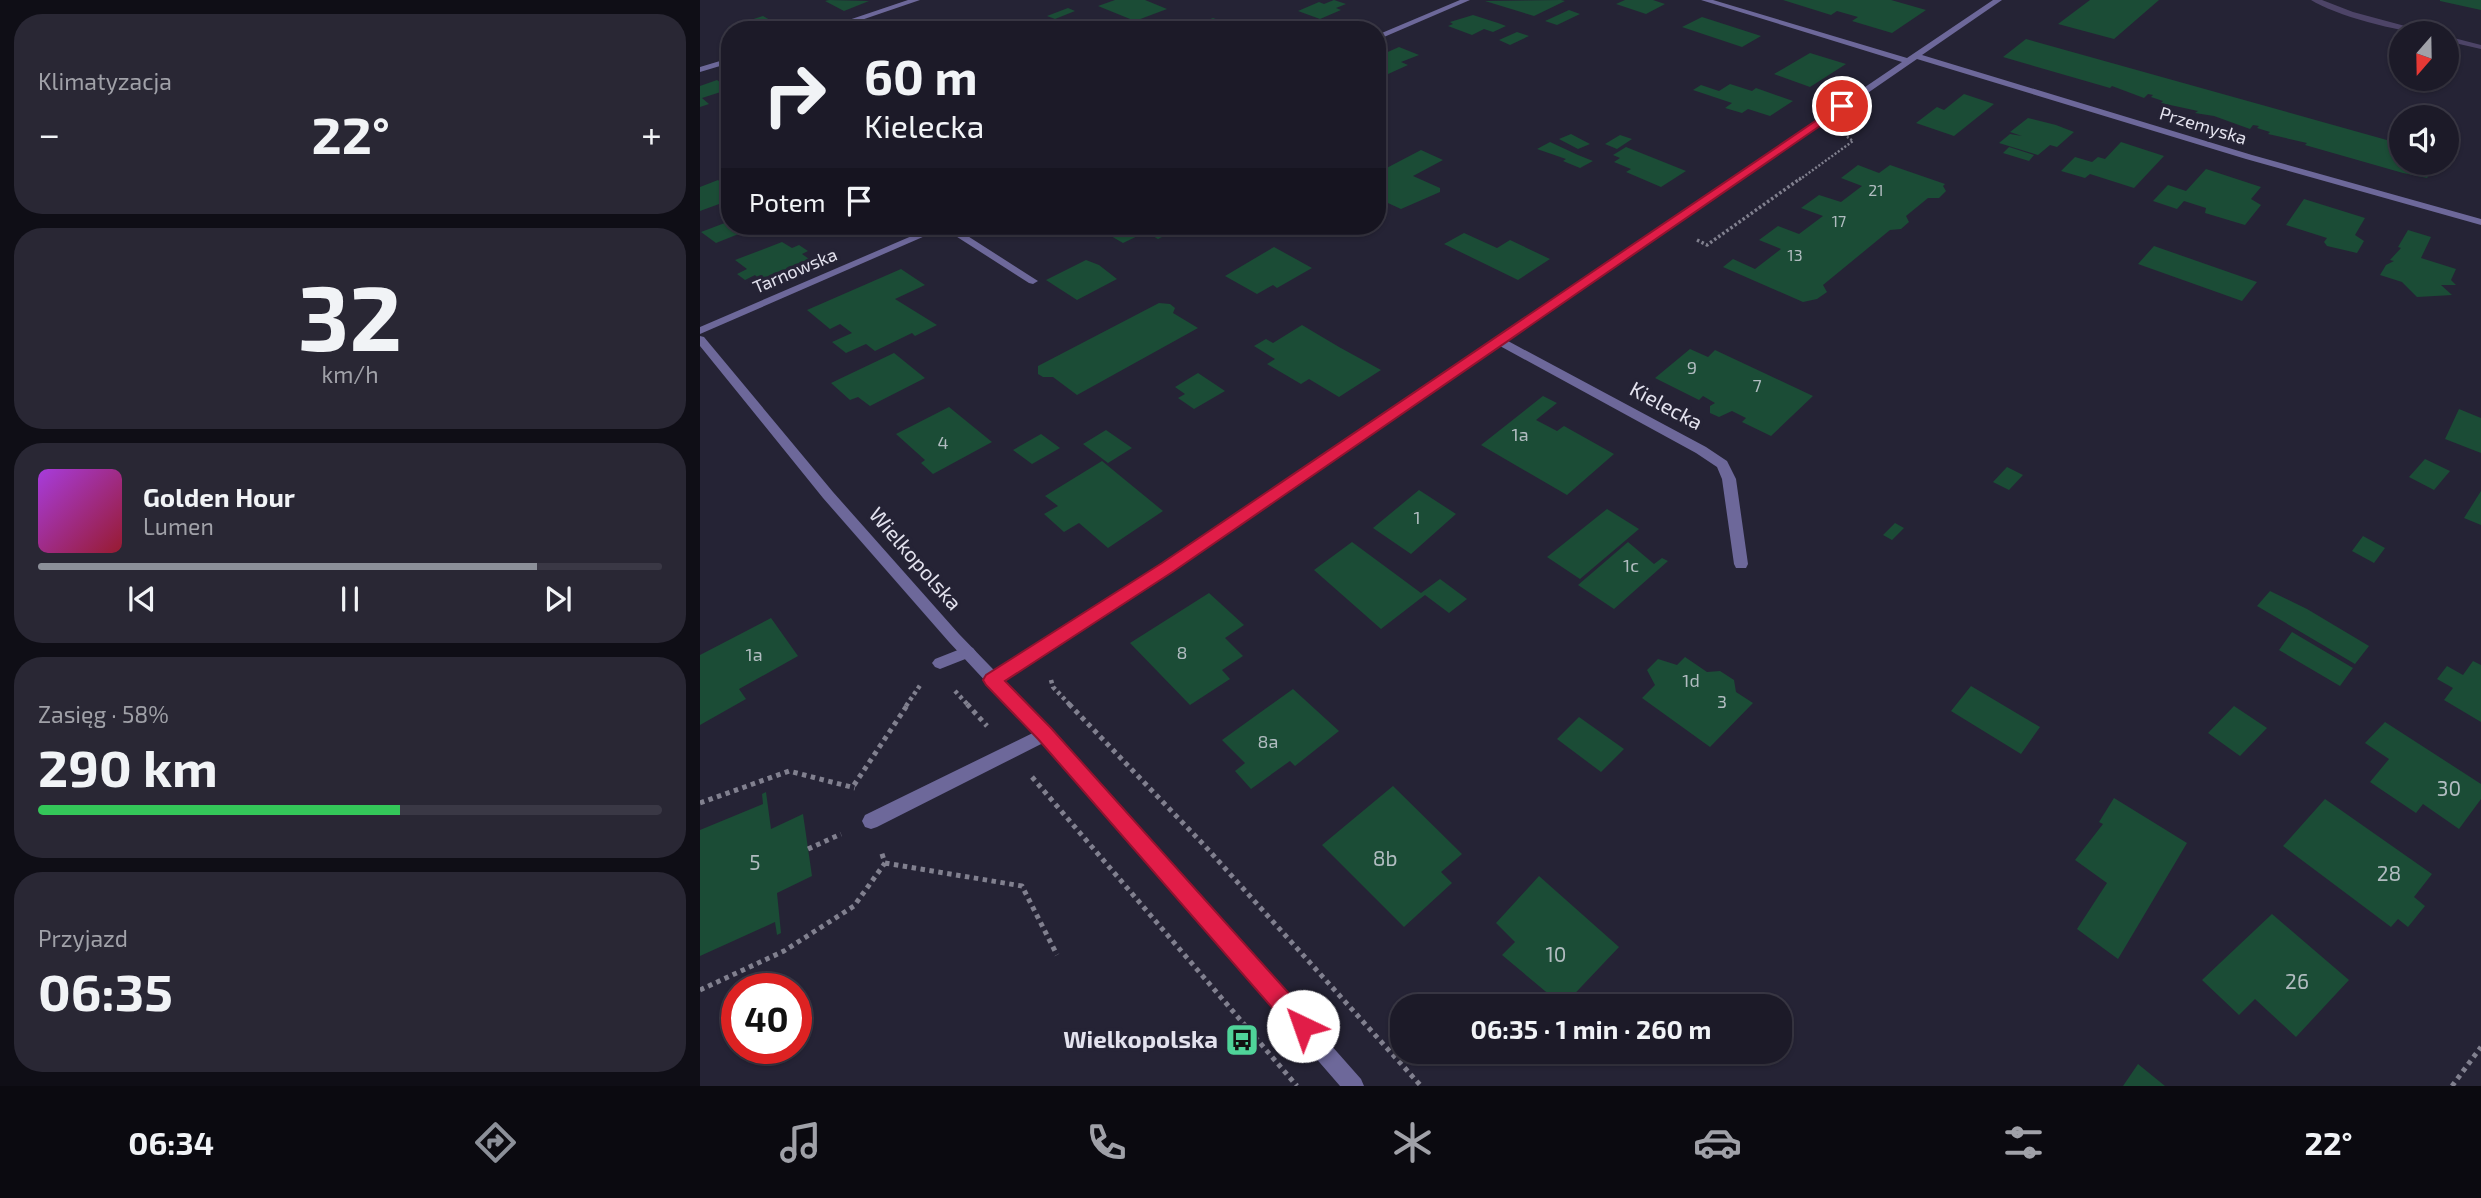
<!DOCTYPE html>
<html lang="pl">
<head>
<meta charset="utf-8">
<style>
	body { margin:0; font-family:"Exo 2",sans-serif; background:#292734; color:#f1f3f6; height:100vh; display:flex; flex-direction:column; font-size:26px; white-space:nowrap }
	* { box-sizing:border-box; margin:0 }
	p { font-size:23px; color:#a0a1a8 }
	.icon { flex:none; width:38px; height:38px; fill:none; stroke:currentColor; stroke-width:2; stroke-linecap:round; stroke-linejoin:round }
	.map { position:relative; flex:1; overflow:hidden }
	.details { display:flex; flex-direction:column; gap:14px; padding:14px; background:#0f0e16; width:700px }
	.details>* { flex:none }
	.hud { position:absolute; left:21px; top:21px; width:665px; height:214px; border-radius:28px; box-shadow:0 2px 5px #0004,0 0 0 2px #3a3845; background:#1c1a28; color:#f1f3f6; overflow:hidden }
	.needle { width:46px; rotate:200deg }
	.fabs { position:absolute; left:1689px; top:21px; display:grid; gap:14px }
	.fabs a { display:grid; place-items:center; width:70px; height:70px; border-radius:50%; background:#1c1a28; box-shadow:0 2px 5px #0004,0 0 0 2px #3a3845; font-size:35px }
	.speed { position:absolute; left:21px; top:973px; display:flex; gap:14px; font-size:35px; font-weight:700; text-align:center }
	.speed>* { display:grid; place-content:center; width:91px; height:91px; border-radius:50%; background:#1c1a28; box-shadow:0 2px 5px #0004,0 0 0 2px #3a3845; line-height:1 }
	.speed .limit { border:10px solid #d22; background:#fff; color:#111 }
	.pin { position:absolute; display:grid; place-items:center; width:60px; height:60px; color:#fff; margin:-30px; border:4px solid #fff; border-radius:50%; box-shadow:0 2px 7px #0007 }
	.me { position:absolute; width:77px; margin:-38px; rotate:318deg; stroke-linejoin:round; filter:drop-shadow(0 0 5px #0008) }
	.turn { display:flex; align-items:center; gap:24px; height:147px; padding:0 28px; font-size:32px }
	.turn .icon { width:91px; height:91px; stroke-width:2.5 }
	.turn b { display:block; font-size:49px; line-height:60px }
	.then { display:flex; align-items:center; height:66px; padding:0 28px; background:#0003; gap:14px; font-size:26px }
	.big { font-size:52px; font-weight:700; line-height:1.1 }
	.details .tile { flex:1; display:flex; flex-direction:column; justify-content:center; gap:10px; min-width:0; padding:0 24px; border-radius:28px; background:#292734 }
	.details .dial { align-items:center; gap:0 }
	.dial b { font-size:91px; line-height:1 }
	.song { display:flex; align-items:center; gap:21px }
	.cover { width:84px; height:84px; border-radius:10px; background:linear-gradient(135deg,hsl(280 70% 55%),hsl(350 70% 35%)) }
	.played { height:7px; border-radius:4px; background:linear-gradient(90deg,#8c9099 80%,#3a3845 80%) }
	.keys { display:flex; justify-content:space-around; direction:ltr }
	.heat { display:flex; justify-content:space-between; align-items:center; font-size:38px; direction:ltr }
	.charge { height:10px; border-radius:5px; background:linear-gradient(90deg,#34c759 58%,#3a3845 0) }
	.trip { position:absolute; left:690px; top:994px; width:402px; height:70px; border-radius:28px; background:#1c1a28; box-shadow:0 2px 5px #0004,0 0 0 2px #3a3845; font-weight:700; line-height:70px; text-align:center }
	.dock { display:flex; height:112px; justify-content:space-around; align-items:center; background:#0b0a10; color:#a0a1a8 }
	.dock .icon { width:49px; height:49px }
	.dock .current { color:#8c9099 }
	.dock b { font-size:32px; color:#f1f3f6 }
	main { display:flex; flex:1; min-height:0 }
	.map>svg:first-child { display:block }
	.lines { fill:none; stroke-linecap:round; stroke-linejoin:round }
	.stream { fill:#4d4467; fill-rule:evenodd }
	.building { fill:#1b4c36 }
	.path-far3 { stroke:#81808f; stroke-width:2.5; stroke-dasharray:2 2; stroke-linecap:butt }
	.path-far2 { stroke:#81808f; stroke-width:3.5; stroke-dasharray:2.5 2.5; stroke-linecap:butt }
	.path-far1 { stroke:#81808f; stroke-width:4.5; stroke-dasharray:3.5 3.5; stroke-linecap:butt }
	.path { stroke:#81808f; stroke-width:5; stroke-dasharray:4.5 4.5; stroke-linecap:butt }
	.service { fill:#6d689a; fill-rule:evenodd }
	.minor { fill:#6d689a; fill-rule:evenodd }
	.tertiary { fill:#6d689a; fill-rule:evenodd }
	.route { fill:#e11d48; stroke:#92132f; stroke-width:2 }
	.labels { text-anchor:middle; stroke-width:7; stroke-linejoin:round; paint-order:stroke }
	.far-number-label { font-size:16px; fill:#b1bcc0 }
	.far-street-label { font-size:18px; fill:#e3e2ee; stroke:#252335 }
	.number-label { font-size:18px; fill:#b1bcc0 }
	.street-label { font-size:21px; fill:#e3e2ee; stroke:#252335 }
	.near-number-label { font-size:21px; fill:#b1bcc0 }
	.near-poi-label { font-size:24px; font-weight:bold; fill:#e3e2ee; stroke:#252335; text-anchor:end }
</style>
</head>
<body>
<main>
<section class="details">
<div class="tile"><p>Klimatyzacja</p>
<div class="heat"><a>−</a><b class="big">22°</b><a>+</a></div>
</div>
<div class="tile dial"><b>32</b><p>km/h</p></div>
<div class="tile">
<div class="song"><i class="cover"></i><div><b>Golden Hour</b><p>Lumen</p></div></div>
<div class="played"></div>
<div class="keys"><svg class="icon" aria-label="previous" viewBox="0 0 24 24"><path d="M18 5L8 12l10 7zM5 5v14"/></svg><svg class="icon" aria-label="pause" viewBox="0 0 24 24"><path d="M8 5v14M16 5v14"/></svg><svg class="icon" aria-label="next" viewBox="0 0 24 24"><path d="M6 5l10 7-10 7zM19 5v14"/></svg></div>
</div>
<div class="tile"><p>Zasięg · 58%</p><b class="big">290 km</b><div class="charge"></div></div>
<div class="tile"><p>Przyjazd</p><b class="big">06:35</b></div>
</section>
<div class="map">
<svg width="1781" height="1086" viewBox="0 0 1781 1086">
	<rect width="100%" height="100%" fill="#252335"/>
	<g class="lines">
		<path class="stream" d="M1611,0H1622L1653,12L1731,33C1704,34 1634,15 1611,0Z
			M1746,36L1781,45V49L1746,41Z"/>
	</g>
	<path class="building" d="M415,0H445L467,9L435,21L398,6Z
		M634,0L646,4L636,8L641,10L620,19L598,11L619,2L624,4Z
		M861,0L865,1L834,16L785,1Z
		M925,0H953L965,4L946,14L916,4Z
		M1083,0H1191L1226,10L1192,33L1152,21L1158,17L1137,11L1131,15Z
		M1390,0H1459L1414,39L1358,24Z
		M1781,0V10L1740,1V0Z
		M125,1L129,0L169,1L144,11Z
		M368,8L375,11L355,19L347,16Z
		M869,10L880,14L857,25L845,21Z
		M773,15L798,23L806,26L793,32L784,29L772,35L748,26L753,24L750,22Z
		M63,16L84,28L32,30L28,27Z
		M1002,17L1030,26L1061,36L1042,47L982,27Z
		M513,18L537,27L490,30L495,28L492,26Z
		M440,20L459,27L420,28Z
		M598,25L610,29L637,25L648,29L586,30Z
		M817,32L829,36L810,45L799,40Z
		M1326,39L1701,144V163H1737L1727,178L1703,173L1605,145L1607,143L1568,134L1570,132L1557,128L1559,126L1553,125L1550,129L1514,116L1495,113L1498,111L1461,103L1463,101L1451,97L1453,95L1448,94L1444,98L1412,86L1410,88L1303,57Z
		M699,47L719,55L701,62L708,65L677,79V53L681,55Z
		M1110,53L1146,64L1110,87L1074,74Z
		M17,80L30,89L2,98L9,104L0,107V86Z
		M1030,84L1052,91L1056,88L1093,101L1070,116L1048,109L1042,113L1025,108L1032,103L993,90L1001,85L1019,91Z
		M1264,94L1294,104L1254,136L1216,123L1237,107L1244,110Z
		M1328,118L1356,125L1374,132L1357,147L1350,145L1338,155L1299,143L1310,134L1322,136L1310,132Z
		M871,134L890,144L878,149L859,139Z
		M920,135L932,139L917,149L905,144Z
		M850,142L878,155L893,161L880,168L863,161L866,159L837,149Z
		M1421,142L1464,156L1434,188L1390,174L1385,178L1361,171L1375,157L1392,162L1398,157L1405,159Z
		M926,147L986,171L961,187L926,172L931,169L914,162L920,158L913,155Z
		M1309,147L1334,155L1329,161L1303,153Z
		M721,150L743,160L713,176L740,188V192L701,209L677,198V173Z
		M1158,165L1179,173L1190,165L1245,184L1243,186L1246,191L1239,198H1228L1206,216L1209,222L1201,229L1190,230L1123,285L1127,292L1117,299L1103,302L1023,267L1033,259L1055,269L1081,249L1059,240L1078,226L1099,234L1123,216L1101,208L1119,195L1141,202L1162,186L1141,178Z
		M1506,169L1561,187L1551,199L1561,205L1545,225L1505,213L1506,208L1484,201L1477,209L1453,201L1468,185L1486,191Z
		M18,180L25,186L30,184V200L0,211V187Z
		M1604,199L1665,218L1655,235L1664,241L1657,253L1627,246L1624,242L1627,238L1586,225Z
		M30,221V226H70L61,230L56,227L16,243L1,232Z
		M371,226H477L480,228L458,239L446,232L423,243L397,228L382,235Z
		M1708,230L1731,237L1721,258L1756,269L1751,280L1756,285H1741L1752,295L1717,297L1702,282L1680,275L1686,265L1694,261L1690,260L1701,248L1698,247Z
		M764,233L797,248L810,240L850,259L818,280L744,244Z
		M82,242L92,248L99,245L108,251L102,254L109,259L61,281L55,275L45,280L37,274L47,269L35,260Z
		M1454,246L1557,282L1542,301L1438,264Z
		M574,247L612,268L577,288L573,285L557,294L525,276Z
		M386,260L399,265L417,279L377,300L346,280Z
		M201,269L225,285L195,299L237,325L215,336L212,333L175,351L166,344L146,353L132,342L152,333L140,324L130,329L107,310Z
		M459,303L470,304L475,308L473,313L498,328L377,395L353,377H343L338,374V366Z
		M602,325L639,347L681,370L639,397L609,379L601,384L567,364L575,359L554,346L566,339L573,343Z
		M990,349L1008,357L1015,350L1113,396L1071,436L1042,422L1046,418L1032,411L1019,417L1010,413V406L1015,403L1003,396L999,400L955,378Z
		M194,353L225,378L170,406L158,397L150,400L131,383Z
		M498,373L525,391L494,409L478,398L485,394L475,387Z
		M843,396L857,403L836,420L857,431L864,426L914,454L867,495L781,445Z
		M249,407L292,442L233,474L221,463L225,460L196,434Z
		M1759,409L1781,418V453L1745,439Z
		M406,430L432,448L408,463L383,444Z
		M341,434L360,448L332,464L313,450Z
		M1725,459L1750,471L1734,490L1709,477Z
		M402,461L463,511L408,548L379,523L364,532L344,514L358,506L345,496Z
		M1307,467L1323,475L1309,490L1293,482Z
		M719,490L756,514L711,554L673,528Z
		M1781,491V525L1764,518Z
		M907,509L939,529L880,579L847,557Z
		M1195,523L1204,528L1192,540L1183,535Z
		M1663,536L1685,548L1674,563L1652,551Z
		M652,542L721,593L740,579L767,599L749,613L725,595L681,629L614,570Z
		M928,542L954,564L962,558L968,561L914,609L878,585Z
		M1570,591L1607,609L1669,646L1655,664L1557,606Z
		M509,593L544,625L525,638L543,656L522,670L530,679L490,705L430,643Z
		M71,618L98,656L39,689L46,699L0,725V655Z
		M1592,632L1653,668L1640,686L1579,650Z
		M985,657L1007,672L1020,671L1034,680L1036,692L1053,703L1010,747L942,698L955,685L947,670L958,659L977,665Z
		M1773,661L1781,665V722L1744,700L1753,688L1737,679L1747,666L1763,675Z
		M1271,686L1340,727L1321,754L1251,711Z
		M593,689L639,731L595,766L590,761L551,789L535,771L545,763L522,740Z
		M1534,706L1567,728L1540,756L1508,733Z
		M879,717L924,749L901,772L857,739Z
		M1685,722L1781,784V799L1759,829L1723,804L1716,813L1670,782L1689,759L1665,743Z
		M693,786L762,854L741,872L752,883L704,927L622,845Z
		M66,792L71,829L103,814L112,876L77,893L81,933L77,935L75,922L0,956V830L63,804L62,794Z
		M1414,798L1487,843L1418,959L1377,929L1407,883L1375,860L1403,824L1399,822Z
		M1625,799L1732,874L1714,897L1725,906L1708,927L1698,919L1691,927L1583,846Z
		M839,876L919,947L863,1006L802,955L815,942L796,923Z
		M1572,914L1649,980L1596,1037L1555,999L1539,1015L1502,980Z
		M1438,1064L1465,1086H1423Z"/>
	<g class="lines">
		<path class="path-far3" d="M1099,180L1153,141L1146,136"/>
		<path class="path-far2" d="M997,240L1007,245L1101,178"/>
		<path class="path-far1" d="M351,680L353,687L371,706
			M255,691L269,706
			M206,706L221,684"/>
		<path class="path" d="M267,704L287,726
			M369,704L504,845L721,1086
			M332,777L597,1086
			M154,785L208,704
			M0,803L89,771L155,788
			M108,849L141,834
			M185,863L322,886L357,955
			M0,990L84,951L154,906L185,863L181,851
			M1752,1086L1781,1047"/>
		<path class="service" d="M240,226H252L338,281L333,284L329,283Z
			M268,646L273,648L276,652L273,656L240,669L235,667L232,663L235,659Z
			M345,727L351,729L353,734L351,739L177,827L171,829L165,827L162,821L165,815Z"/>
		<path class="minor" d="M208,0H220L132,30H119Z
			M760,0H770L677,40V35Z
			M1001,0H1013L1207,58L1293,0H1302L1222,55L1552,155L1781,219V225L1546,159L1217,59L808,341L1006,447L1027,461L1036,479L1048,564L1046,568H1036L1034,564L1022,479L1017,467L996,453L800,346L473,571L298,685L292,686L286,685L284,680L286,675L463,563L1202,62Z
			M30,58V63L0,72V67Z
			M235,226H248L0,334V327Z"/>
		<path class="tertiary" d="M0,336L4,337L133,492L259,634L351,729L661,1079L664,1086H640L339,739L249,642L123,498L0,346Z"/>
	</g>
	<path class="route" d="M1142,103L1146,108L474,571L305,681L351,728L611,1018L614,1026L611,1034L603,1038L595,1034L338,739L286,685L283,680L286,675L462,563Z"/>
	<defs>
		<symbol id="bus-square" viewBox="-11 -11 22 22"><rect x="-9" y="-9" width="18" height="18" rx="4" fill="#4fd399" stroke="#252335"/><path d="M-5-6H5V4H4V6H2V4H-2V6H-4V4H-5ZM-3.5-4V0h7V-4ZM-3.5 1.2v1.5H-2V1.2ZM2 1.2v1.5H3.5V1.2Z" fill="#111"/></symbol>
	</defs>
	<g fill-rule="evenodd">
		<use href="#bus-square" x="523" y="1021" width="38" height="38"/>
	</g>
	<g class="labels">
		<g class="far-number-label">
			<text x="1176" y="196">21</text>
			<text x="1139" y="227">17</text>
			<text x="1095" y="261">13</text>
		</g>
		<g class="far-street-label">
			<text transform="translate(1503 126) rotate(17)" y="6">Przemyska</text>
			<text transform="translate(95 271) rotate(-23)" y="6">Tarnowska</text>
		</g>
		<g class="number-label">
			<text x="992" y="374">9</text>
			<text x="1057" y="392">7</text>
			<text x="820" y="441">1a</text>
			<text x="243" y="449">4</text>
			<text x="717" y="524">1</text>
			<text x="931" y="572">1c</text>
			<text x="482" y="659">8</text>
			<text x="54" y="661">1a</text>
			<text x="991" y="687">1d</text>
			<text x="1022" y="708">3</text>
			<text x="568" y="748">8a</text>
		</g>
		<g class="street-label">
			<text transform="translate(966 406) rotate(28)" y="7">Kielecka</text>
			<text transform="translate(215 559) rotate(49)" y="7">Wielkopolska</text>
		</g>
		<g class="near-number-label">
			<text x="1749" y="796">30</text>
			<text x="685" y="866">8b</text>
			<text x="55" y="870">5</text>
			<text x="1689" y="881">28</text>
			<text x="856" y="962">10</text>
			<text x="1597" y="989">26</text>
		</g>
		<g class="near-poi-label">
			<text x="518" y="1048">Wielkopolska</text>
		</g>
	</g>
</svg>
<div class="fabs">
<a><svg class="needle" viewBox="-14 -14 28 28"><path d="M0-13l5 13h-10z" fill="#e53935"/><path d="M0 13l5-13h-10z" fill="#a0a1a8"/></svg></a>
<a><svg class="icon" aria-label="sound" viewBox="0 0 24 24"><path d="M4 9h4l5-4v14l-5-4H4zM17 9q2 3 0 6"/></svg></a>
</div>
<div class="speed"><div class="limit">40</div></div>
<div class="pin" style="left:1142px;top:106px;background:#d93025"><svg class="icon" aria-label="arrive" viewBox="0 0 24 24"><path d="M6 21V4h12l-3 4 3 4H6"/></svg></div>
<svg class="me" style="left:603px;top:1026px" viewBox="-20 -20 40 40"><circle r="19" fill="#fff"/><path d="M0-13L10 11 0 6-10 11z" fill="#e11d48"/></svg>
<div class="trip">06:35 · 1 min · 260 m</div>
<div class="hud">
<div class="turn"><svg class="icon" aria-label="right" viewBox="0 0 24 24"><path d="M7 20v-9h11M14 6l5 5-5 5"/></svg><div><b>60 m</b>Kielecka</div></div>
<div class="then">Potem<svg class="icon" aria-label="arrive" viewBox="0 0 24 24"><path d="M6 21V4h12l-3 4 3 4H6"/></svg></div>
</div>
</div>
</main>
<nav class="dock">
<b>06:34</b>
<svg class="icon current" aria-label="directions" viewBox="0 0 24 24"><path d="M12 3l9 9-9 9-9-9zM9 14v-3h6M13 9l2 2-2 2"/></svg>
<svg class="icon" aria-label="music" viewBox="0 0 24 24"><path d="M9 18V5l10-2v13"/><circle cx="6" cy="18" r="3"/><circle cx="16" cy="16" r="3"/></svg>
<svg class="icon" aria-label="phone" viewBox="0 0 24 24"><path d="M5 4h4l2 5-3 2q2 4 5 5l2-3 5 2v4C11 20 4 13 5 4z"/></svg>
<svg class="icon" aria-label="climate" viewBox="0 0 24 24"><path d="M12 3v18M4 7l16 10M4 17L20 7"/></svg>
<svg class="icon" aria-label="car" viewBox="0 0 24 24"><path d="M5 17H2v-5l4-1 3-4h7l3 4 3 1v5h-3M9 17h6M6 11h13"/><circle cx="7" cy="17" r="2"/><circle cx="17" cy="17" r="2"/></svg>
<svg class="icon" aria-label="filters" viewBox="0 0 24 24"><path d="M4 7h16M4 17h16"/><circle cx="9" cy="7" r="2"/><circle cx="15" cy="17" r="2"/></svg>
<b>22°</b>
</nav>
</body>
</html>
